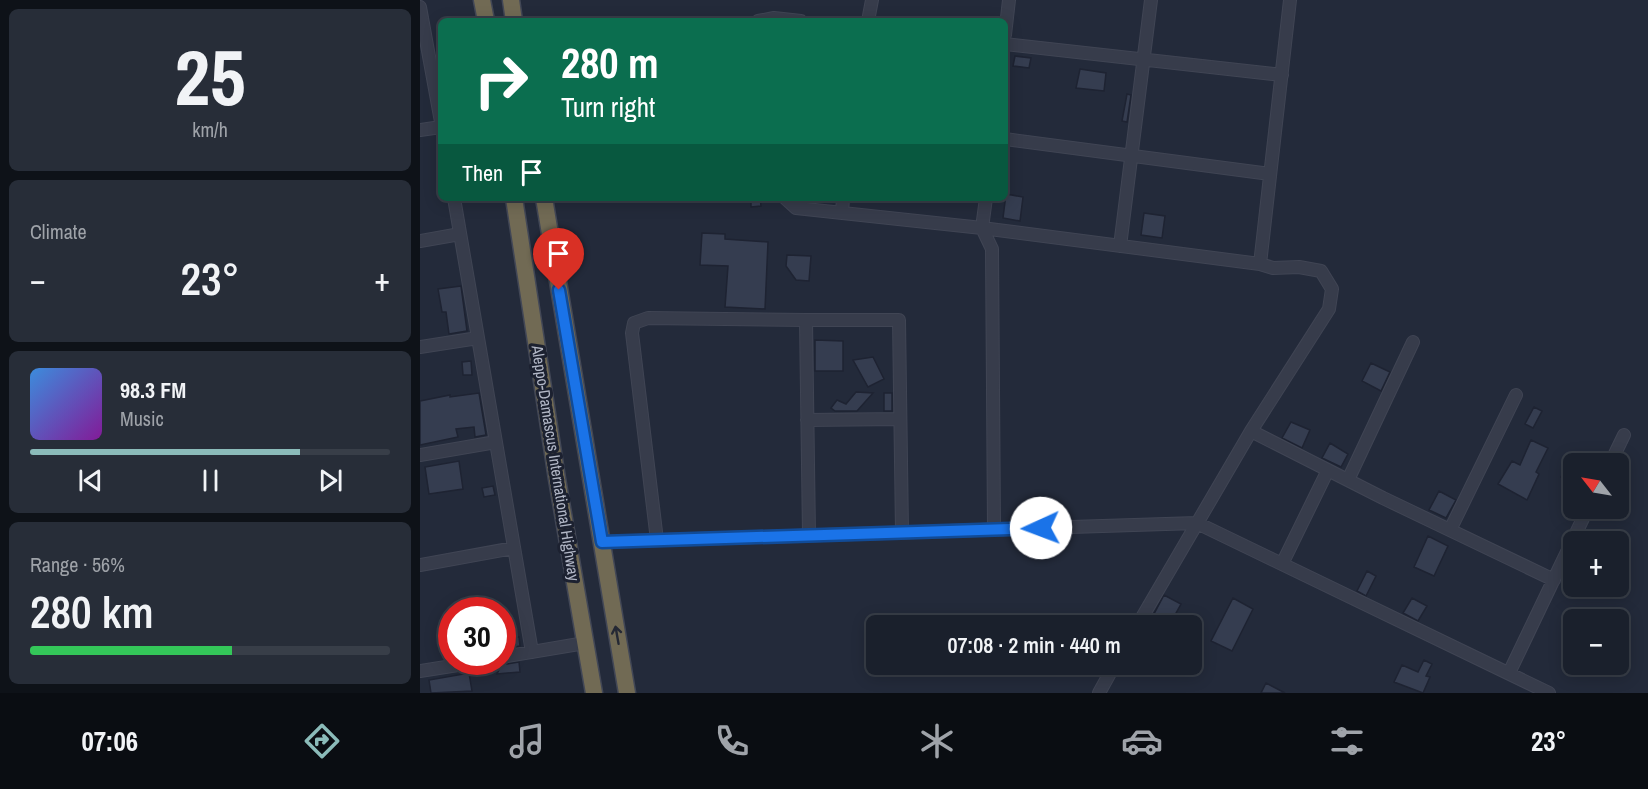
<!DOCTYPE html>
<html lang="en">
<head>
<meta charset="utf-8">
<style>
	body { margin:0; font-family:"Archivo Narrow",sans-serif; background:#272d38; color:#f1f3f6; height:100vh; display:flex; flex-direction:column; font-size:22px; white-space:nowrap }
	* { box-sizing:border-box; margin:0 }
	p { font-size:20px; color:#9fa3a9 }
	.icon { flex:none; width:33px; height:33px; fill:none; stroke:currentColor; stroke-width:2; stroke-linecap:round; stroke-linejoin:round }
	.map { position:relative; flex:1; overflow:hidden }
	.side { display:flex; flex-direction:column; gap:9px; padding:9px; background:#0e1218; width:420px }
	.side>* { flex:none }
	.guide { position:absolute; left:18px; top:18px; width:570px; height:183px; border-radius:9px; box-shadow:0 3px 15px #0003,0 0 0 2px #383e48; background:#0b6e4f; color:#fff; overflow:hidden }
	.needle { width:39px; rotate:301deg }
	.fabs { position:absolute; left:1143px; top:453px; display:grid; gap:12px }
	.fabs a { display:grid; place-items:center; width:66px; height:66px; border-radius:9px; background:#1a202c; box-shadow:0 3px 15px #0003,0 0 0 2px #383e48; font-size:30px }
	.speed { position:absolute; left:18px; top:597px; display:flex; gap:12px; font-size:30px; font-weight:700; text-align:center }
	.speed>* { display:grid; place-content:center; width:78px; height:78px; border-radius:50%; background:#1a202c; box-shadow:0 3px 15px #0003,0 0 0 2px #383e48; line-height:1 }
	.speed .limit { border:9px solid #d22; background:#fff; color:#111 }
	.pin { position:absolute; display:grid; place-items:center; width:51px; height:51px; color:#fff; margin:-62px -26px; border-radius:50% 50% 50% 0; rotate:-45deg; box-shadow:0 0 6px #0007 }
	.pin .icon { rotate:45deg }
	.me { position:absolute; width:66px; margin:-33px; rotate:268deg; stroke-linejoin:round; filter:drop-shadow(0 0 4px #0008) }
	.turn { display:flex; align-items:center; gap:21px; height:126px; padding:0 24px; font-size:27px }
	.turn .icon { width:78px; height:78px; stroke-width:2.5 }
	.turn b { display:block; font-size:42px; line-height:51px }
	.then { display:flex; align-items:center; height:57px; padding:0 24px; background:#0003; gap:12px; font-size:22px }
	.big { font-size:45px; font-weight:600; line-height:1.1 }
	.side .widget { flex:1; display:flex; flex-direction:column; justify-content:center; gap:9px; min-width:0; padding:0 21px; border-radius:9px; background:#272d38 }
	.side .dial { align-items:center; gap:0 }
	.dial b { font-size:78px; line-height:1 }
	.song { display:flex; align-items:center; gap:18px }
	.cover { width:72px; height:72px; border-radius:9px; background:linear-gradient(135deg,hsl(210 70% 55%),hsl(290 70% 35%)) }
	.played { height:6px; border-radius:3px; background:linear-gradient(90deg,#8bbbb9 75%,#383e48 75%) }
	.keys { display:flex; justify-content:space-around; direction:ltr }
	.heat { display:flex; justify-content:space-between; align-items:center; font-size:33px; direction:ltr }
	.charge { height:9px; border-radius:4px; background:linear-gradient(90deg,#34c759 56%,#383e48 0) }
	.trip { position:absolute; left:446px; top:615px; width:336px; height:60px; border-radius:9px; background:#1a202c; box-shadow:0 3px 15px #0003,0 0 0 2px #383e48; font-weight:600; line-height:60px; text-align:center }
	.tab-bar { display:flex; height:96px; justify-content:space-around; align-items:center; background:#0a0d12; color:#9fa3a9 }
	.tab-bar .icon { width:42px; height:42px }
	.tab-bar .active { color:#8bbbb9 }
	.tab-bar b { font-size:27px; color:#f1f3f6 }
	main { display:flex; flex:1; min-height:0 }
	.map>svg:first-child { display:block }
	.building { fill:#353d50; stroke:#1e2332; stroke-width:1.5 }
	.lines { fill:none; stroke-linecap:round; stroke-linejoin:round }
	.minor-casing { stroke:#404554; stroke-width:14 }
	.highway-casing { stroke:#424756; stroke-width:19 }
	.minor { stroke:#373c4b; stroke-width:12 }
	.highway { stroke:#716a54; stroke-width:16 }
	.oneway { stroke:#242834 }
	.route-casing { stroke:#114b97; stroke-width:15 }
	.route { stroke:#1a73e8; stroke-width:10 }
	.labels { text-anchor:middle; stroke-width:6; stroke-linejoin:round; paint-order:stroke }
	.street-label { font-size:16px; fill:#b2b7c6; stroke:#1c2130 }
</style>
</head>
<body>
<main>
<section class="side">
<div class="widget dial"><b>25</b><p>km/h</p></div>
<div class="widget"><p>Climate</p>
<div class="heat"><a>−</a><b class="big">23°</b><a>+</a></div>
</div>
<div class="widget">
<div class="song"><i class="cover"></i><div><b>98.3 FM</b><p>Music</p></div></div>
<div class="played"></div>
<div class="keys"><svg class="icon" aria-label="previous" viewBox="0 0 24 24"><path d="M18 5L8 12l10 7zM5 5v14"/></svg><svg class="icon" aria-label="pause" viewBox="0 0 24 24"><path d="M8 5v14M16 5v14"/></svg><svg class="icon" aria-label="next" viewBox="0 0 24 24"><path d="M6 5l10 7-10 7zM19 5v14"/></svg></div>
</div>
<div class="widget"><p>Range · 56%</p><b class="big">280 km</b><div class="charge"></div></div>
</section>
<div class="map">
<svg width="1228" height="693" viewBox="0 0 1228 693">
	<rect width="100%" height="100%" fill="#232a3a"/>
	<path class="building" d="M595,56L611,58L609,68L593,66Z
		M660,69L686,73L684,91L656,88Z
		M707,94L711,95L707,122L702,121Z
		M586,194L603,197L600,221L583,218Z
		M331,198H340L341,206L331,207Z
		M724,213L745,216L742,238L721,235Z
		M282,233L305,234V239L348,242L345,309L305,307L308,266L280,265Z
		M367,255L391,256L389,281L376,280L366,266Z
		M41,286L47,331L29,334L26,312H22L18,289Z
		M395,340L423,341V371H395Z
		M453,357L464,379L448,387L433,360Z
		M51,361L52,375H43L42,362Z
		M951,363L970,372L961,391L942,381Z
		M436,392L453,393L437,411H415L411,408L417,400L426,404Z
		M59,393L66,435L55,437L54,427L36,429L38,437L0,445V401L30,395V397Z
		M464,393H472V411H464Z
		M1114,407L1122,411L1113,428L1105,424Z
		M871,422L890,430L882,448L862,438Z
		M1111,440L1128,448L1116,472L1119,474L1107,500L1078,484L1092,461L1100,465Z
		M910,443L928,454L921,467L902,458Z
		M1154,455V484L1141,477Z
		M39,461L43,489L9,494L5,467Z
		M73,486L75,495L64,497L62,488Z
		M1019,491L1036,500L1026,518L1009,510Z
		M1008,536L1028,546L1014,576L994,567Z
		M947,571L956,576L946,596L937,591Z
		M744,595L761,604L751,622L734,614Z
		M813,598L833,609L812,651L791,641Z
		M992,598L1007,606L998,621L983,613Z
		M97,635V637H99L100,646L82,649V639L96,637Z
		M1004,660L1012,664L1006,676L1010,677L1003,693L974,682L982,665L998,672Z
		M99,662L100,672L77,674L81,665Z
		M49,673L52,691L11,693L9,680Z
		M846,683L865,693H841Z"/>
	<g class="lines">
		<defs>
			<path id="minor" d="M0,7L21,122
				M338,21L354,18L381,21
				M448,21L452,0
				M585,35L589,0
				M585,44L862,75
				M0,130L21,127
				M585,139L850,174
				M34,198L112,652
				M365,198L376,208L562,228L840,264L853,268L879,267L901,271L912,289L909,309L831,431L717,626
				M566,198L562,228L572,249L574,529
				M422,213L423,198
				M0,241L40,234
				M700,246L731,0
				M840,264L870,0
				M0,347L58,338
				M387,420L480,419
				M831,431L963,498L1134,580
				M0,455L76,442
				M1190,464L1204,435
				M928,480L993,342
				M1030,530L1096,395
				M389,535L386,320H479L482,532
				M237,540L212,333L214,323L228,318L386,320
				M182,542L777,523L1129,693
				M862,564L908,470
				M0,565L94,548
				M82,657L165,643
				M0,671L57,662
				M1089,673L1168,508
				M679,693L695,664"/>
			<path id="highway" d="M62,0L66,21
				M91,0L94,21
				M94,198L137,479L174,693
				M124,198L207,693"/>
		</defs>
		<use href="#minor" class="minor-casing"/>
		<use href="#highway" class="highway-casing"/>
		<use href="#minor" class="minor"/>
		<use href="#highway" class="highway"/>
	</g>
	<defs><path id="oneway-shaft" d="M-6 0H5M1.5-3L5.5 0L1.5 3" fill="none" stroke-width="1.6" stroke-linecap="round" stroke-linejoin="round" transform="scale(1.5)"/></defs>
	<use class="oneway" href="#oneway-shaft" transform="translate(197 635) rotate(-100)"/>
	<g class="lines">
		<defs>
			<path id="route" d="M139,290L182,542L621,528"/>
		</defs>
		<use href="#route" class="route-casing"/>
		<use href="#route" class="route"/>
	</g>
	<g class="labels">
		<g class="street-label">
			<text transform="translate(136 463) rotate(81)" y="6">Aleppo-Damascus International Highway</text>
		</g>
	</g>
</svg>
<div class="fabs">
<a><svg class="needle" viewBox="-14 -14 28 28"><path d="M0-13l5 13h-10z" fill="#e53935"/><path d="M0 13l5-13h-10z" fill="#9fa3a9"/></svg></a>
<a>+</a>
<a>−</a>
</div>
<div class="speed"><div class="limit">30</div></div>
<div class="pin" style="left:139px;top:290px;background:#d93025"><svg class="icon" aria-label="arrive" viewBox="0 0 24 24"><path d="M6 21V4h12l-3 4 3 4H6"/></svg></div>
<svg class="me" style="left:621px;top:528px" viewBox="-20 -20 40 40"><circle r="19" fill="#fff"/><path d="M0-13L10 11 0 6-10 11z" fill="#1a73e8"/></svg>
<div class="trip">07:08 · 2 min · 440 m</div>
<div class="guide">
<div class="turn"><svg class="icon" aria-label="right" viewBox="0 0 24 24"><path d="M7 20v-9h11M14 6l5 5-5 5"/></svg><div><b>280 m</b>Turn right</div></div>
<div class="then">Then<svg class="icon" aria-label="arrive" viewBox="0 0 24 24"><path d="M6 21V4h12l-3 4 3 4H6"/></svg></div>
</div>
</div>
</main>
<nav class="tab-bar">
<b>07:06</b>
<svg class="icon active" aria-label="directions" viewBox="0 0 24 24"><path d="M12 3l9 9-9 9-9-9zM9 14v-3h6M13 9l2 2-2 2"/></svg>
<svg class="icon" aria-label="music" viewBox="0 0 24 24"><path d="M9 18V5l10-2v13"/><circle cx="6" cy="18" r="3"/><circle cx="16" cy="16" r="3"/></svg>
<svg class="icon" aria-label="phone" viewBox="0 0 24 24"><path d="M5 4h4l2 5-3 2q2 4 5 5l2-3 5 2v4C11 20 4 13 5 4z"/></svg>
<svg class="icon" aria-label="climate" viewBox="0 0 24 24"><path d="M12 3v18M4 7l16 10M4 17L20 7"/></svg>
<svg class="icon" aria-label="car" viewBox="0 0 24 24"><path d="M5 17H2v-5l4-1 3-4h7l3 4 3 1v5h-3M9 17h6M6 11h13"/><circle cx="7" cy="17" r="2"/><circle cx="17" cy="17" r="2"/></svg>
<svg class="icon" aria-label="filters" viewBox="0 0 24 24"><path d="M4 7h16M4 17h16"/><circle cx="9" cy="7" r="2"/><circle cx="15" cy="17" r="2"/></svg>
<b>23°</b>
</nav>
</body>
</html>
